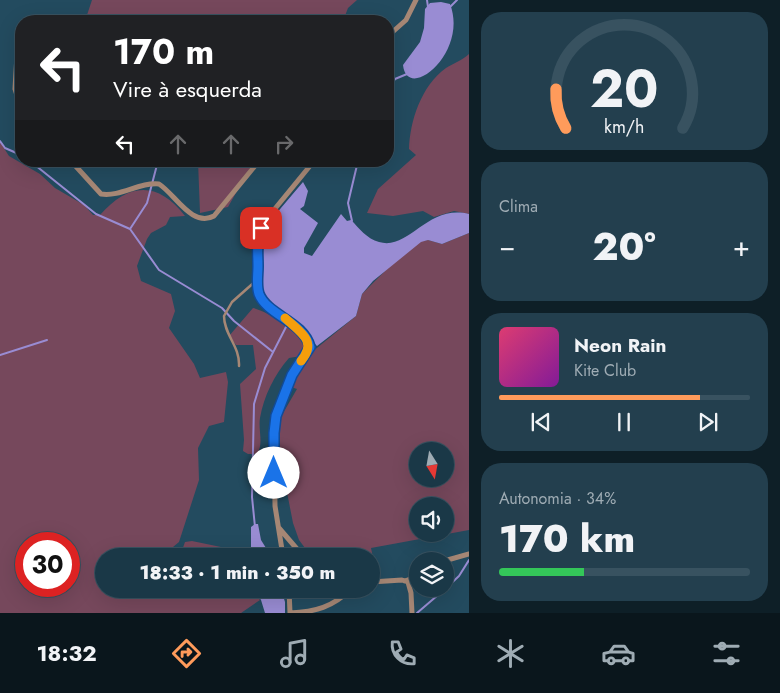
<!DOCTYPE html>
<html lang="pt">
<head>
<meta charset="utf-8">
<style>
	body { margin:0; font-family:Jost,sans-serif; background:#233f4e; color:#f1f3f6; height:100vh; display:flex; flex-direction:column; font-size:19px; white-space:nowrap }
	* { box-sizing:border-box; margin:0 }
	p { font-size:16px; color:#9facb4 }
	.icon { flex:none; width:28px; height:28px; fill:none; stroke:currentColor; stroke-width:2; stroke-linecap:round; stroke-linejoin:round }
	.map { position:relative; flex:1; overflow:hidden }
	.side { display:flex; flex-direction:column; gap:12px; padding:12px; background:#0e1f27; width:311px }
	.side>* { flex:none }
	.guide { position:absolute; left:15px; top:15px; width:379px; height:152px; border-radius:20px; box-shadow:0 5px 20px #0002,0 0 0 1px #385260; background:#202124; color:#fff; overflow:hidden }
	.needle { width:32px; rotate:169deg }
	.tools { position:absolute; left:409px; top:442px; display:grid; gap:10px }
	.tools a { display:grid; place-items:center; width:45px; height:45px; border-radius:50%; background:#1a3847; box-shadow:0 5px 20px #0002,0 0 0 1px #385260; font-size:25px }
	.speed { position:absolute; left:15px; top:532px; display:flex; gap:10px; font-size:25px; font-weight:700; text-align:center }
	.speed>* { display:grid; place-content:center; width:65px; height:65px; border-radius:50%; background:#1a3847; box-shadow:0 5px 20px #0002,0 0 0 1px #385260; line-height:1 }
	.speed .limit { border:8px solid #d22; background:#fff; color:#111 }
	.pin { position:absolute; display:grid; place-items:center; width:42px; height:42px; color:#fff; margin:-21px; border-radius:10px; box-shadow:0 2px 8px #0006 }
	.me { position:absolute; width:55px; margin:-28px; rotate:0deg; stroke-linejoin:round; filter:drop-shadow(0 0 4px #0008) }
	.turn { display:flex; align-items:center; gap:18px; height:105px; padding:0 15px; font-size:22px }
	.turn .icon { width:65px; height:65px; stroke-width:2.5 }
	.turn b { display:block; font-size:35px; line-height:42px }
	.lanes { display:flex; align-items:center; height:48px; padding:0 15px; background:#0003; justify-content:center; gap:25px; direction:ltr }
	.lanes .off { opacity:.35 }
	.big { font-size:38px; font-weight:800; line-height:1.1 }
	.side .tile { flex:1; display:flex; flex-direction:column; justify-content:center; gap:8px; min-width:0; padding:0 18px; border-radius:20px; background:#233f4e }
	.side .dial { align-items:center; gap:0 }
	.dial svg { height:130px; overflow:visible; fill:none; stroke:#385260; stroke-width:7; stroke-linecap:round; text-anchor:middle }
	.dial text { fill:#f1f3f6; stroke:none }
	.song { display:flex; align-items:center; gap:15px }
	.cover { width:60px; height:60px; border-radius:8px; background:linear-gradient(135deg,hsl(340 70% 55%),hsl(290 70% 35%)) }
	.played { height:5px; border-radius:2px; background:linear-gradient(90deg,#ff9b5b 80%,#385260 80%) }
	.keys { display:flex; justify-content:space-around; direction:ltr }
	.heat { display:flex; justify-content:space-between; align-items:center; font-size:28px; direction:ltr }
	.charge { height:8px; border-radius:4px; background:linear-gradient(90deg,#34c759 34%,#385260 0) }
	.trip { position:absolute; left:95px; top:548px; width:285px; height:50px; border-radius:25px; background:#1a3847; box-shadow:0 5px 20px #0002,0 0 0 1px #385260; font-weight:800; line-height:50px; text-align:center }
	.tabs { display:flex; height:80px; justify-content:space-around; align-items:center; background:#0a161c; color:#9facb4 }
	.tabs .icon { width:35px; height:35px }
	.tabs .current { color:#ff9b5b }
	.tabs b { font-size:22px; color:#f1f3f6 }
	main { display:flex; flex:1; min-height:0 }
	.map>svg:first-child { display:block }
	.green { fill:#76485c; fill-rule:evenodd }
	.water { fill:#998cd3 }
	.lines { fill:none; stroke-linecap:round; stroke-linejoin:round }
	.stream { stroke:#998cd3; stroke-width:2 }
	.lane { stroke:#a68775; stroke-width:2.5 }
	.street { stroke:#a68775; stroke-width:5 }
	.route-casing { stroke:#114b97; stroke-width:12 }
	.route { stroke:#1a73e8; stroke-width:9 }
	.slow { stroke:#f59e0b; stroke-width:9 }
</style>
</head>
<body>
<main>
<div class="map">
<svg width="469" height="613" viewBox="0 0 469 613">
	<rect width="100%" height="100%" fill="#234b5f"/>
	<path class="green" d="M92,0H357L348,8L343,21H85Z
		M469,54V214L454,211L434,217L423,211L393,216L367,213L378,189L416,155L409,149C410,121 421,86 446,68C454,63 461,61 469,54Z
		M0,142L9,156L40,174L55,188L84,205L93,215H100C129,182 158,181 185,216L170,217L166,225L151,233L147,239L137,266L141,281L171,294L175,311L169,328L194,364L200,378L226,372L228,382L224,422L209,426L198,448L199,480L179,542L173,547L171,556H104V589H250L260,600L241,613H0ZM26,544H69V586H26Z
		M198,161H254L228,207L200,213Z
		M469,233V530L371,548L375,567H371V556H311L299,540L293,523L277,441L279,420L297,389L288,386L301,361L356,316L362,294L389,267L421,241L428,240L442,244ZM418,451H445V479H418ZM418,506H445V534H418Z
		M253,308C267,311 303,333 305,349L301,356L289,358C274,375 264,396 260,418C258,430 264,444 257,454H248L243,451L244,440L240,384L256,369L253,345H236L229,336Z
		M192,541L221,547L240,556H180L185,542Z"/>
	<path class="water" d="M441,2L450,4C469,53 407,103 403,65L420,42L424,28L425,9L430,3Z
		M303,182L308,191L304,206L300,209L318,223L304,248V253L312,256L341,214L347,221L351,220C359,228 367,239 379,242C409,251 427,204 469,214V233L442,244L428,240L421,242L373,281L362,294L356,316L317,346L281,310L267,301L261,285L260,242L264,228Z
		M255,524H258L261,540L271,556H251V527Z
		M254,589H281L285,602V613H265L261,600Z"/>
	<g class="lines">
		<path class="stream" d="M427,0L428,7
			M449,8L457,0
			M388,91L395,79L407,74
			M0,141L5,148L21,155
			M30,161L96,214L130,229L159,270L222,308L234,321L273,352
			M352,221L348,203L358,161
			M130,229L147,203L158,161
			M0,355L47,340
			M255,527L252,497L254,404L265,368L287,325
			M445,589L459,576L469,560
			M417,613L445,589"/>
		<path class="lane" d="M239,366C240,346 224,335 224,316L232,302L258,279"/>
		<path class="street" d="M388,36L406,20L416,0
			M17,55L15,89L21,108
			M71,161L101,194C121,197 139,182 159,184C175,194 192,228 214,216L259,161
			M279,528L303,556
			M283,556L275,506L274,426L292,375L310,347L300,332L267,306L259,294L257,237L269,216L314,161
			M444,561L469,554
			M405,581L418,576
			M371,582L402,580L408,582L411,593L412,613
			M289,589L290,613
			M290,613C315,612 333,607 351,589"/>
	</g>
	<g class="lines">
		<defs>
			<path id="route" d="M261,228C256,241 258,253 258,266C258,276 256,285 259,294C267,315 304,322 310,347L292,375L276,416L274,433V473"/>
		</defs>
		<use href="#route" class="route-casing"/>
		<use href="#route" class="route"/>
		<path class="slow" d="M285,318C300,332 318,341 301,361"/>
	</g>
</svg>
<div class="tools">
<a><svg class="needle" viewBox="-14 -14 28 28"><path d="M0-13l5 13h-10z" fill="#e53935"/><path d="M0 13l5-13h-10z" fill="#9facb4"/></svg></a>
<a><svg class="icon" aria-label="sound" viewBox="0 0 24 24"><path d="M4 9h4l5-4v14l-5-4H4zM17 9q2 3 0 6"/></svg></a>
<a><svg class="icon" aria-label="layers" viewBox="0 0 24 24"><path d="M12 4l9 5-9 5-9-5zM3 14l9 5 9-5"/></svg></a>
</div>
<div class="speed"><div class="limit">30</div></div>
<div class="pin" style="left:261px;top:228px;background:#d93025"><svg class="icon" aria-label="arrive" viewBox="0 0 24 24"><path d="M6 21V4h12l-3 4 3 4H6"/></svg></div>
<svg class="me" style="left:274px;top:473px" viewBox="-20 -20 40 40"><circle r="19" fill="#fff"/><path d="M0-13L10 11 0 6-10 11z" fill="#1a73e8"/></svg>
<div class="trip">18:33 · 1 min · 350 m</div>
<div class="guide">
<div class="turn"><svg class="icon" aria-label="left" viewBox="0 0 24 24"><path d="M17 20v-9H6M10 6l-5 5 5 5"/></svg><div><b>170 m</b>Vire à esquerda</div></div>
<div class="lanes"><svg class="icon" aria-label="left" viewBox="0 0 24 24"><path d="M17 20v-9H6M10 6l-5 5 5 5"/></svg><svg class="icon off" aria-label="ahead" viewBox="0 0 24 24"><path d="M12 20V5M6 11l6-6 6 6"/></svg><svg class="icon off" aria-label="ahead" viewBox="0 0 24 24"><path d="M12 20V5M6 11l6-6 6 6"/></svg><svg class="icon off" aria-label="right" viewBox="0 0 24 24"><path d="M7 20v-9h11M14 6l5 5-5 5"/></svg></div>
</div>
</div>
<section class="side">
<div class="tile dial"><svg viewBox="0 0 100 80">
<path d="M14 69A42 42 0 1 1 86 69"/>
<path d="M14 69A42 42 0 0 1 8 45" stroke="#ff9b5b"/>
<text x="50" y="56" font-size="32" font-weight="700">20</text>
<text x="50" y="72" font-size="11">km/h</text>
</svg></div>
<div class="tile"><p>Clima</p>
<div class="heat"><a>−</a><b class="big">20°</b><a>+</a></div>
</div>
<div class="tile">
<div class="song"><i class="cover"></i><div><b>Neon Rain</b><p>Kite Club</p></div></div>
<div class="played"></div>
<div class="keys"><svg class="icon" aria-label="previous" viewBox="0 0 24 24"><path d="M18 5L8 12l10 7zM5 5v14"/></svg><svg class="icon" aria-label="pause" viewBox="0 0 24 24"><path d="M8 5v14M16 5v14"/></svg><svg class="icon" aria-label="next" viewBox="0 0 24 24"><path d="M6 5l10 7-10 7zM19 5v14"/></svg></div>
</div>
<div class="tile"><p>Autonomia · 34%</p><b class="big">170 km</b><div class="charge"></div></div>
</section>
</main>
<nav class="tabs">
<b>18:32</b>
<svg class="icon current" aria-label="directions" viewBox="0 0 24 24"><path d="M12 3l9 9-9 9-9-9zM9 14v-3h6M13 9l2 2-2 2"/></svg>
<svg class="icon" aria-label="music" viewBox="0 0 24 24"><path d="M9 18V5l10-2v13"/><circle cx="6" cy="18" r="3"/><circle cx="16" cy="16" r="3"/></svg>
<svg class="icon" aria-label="phone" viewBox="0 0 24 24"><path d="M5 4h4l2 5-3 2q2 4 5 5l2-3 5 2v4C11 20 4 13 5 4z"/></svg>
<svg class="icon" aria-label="climate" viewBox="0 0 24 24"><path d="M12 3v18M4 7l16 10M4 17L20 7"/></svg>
<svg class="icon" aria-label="car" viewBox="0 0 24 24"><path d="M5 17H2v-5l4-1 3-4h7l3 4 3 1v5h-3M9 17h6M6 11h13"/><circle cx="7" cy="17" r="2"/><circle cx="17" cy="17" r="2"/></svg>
<svg class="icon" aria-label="filters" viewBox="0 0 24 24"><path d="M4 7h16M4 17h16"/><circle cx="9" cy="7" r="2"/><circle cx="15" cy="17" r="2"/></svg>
</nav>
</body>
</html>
